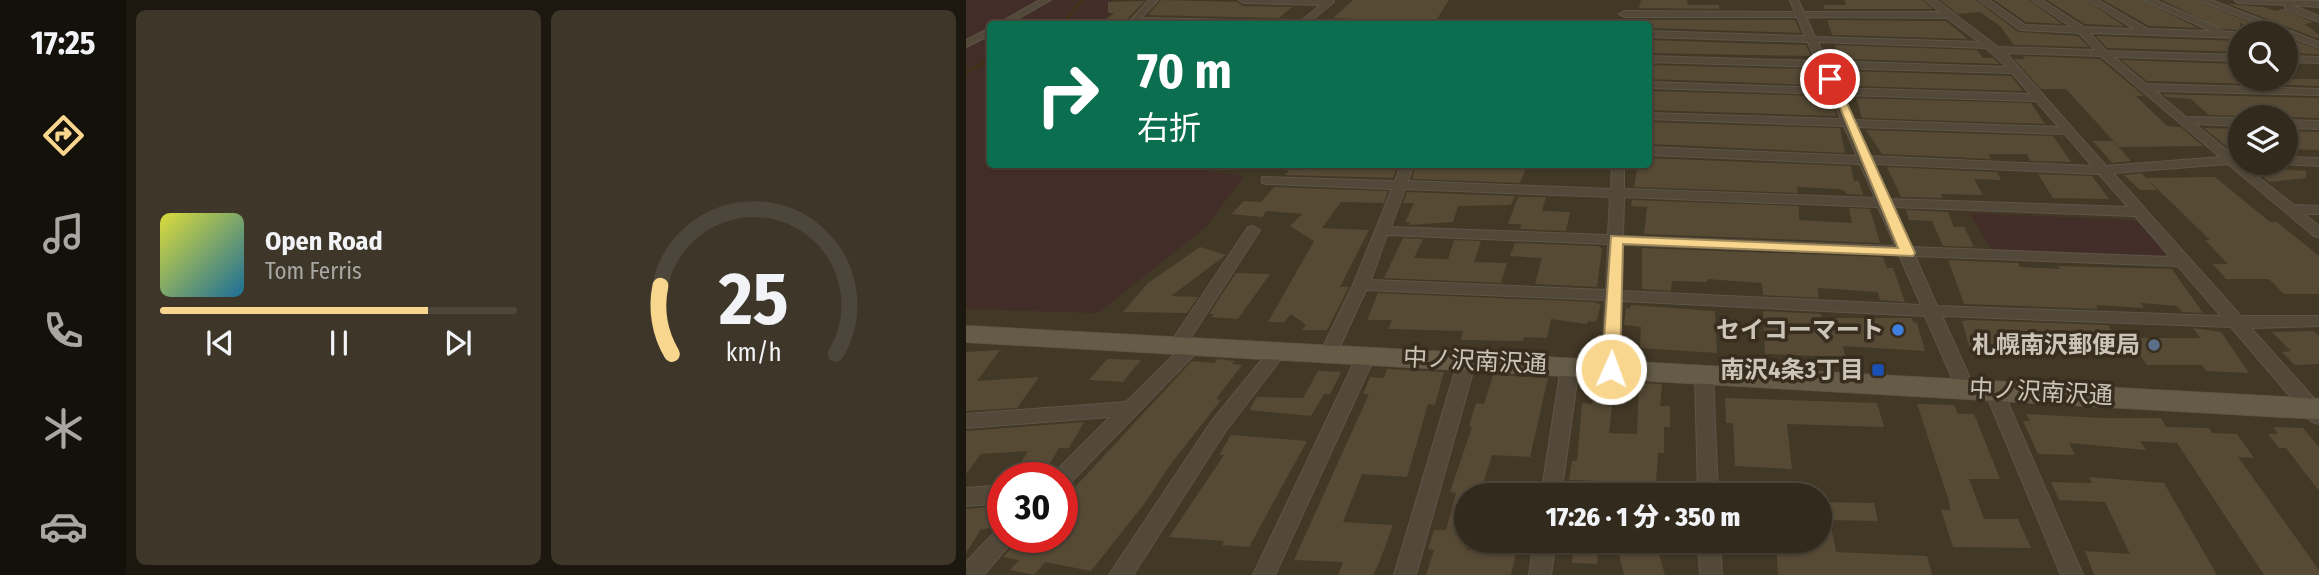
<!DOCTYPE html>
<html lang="ja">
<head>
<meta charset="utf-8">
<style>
	body { margin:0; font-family:"Fira Sans Condensed","Noto Sans JP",sans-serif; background:#3d3629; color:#f1f3f6; height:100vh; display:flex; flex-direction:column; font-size:26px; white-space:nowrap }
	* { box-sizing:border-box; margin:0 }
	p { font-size:23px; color:#a8a7a3 }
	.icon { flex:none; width:38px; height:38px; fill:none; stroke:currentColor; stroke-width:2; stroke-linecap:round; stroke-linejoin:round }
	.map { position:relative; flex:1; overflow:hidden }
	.side { display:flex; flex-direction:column; gap:10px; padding:10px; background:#1c170f; width:840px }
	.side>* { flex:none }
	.banner { position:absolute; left:21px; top:21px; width:665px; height:147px; border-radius:7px; box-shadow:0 2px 5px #0004,0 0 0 2px #4d463b; background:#0b6e4f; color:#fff; overflow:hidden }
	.tools { position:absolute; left:1262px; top:21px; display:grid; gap:14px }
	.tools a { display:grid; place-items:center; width:70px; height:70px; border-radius:50%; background:#322a1c; box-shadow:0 2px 5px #0004,0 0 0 2px #4d463b; font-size:35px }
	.speed { position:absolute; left:21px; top:462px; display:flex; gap:14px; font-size:35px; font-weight:700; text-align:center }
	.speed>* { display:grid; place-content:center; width:91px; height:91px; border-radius:50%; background:#322a1c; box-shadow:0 2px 5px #0004,0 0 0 2px #4d463b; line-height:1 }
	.speed .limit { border:10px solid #d22; background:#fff; color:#111 }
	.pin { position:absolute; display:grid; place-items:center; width:60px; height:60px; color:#fff; margin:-30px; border:4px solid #fff; border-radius:50%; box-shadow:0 2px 7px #0007 }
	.me { position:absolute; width:77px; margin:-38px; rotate:2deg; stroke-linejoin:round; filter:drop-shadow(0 0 5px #0008) }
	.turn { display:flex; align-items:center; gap:24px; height:147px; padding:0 35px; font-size:32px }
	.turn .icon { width:91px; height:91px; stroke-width:2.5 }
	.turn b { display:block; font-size:49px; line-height:60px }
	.side .widget { flex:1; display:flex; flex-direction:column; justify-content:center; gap:10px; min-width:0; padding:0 24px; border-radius:10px; background:#3d3629 }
	.side .dial { align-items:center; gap:0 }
	.dial svg { height:182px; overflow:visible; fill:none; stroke:#4d463b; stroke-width:7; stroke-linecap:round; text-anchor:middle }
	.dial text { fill:#f1f3f6; stroke:none }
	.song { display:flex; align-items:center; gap:21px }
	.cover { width:84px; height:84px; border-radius:10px; background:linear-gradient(135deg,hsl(60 70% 55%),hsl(200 70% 35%)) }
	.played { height:7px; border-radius:4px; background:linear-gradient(90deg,#f9d68e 75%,#4d463b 75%) }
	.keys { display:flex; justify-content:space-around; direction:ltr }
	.side .tiles { flex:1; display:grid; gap:10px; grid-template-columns:repeat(2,1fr) }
	.trip { position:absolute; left:488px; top:483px; width:378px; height:70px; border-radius:35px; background:#322a1c; box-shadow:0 2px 5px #0004,0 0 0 2px #4d463b; font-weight:800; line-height:70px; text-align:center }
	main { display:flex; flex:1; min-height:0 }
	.menu { display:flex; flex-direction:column; width:126px; justify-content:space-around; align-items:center; background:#14110b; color:#a8a7a3 }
	.menu .icon { width:49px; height:49px }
	.menu .current { color:#f9d68e }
	.menu b { font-size:32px; color:#f1f3f6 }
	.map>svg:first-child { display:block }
	.green { fill:#432d28 }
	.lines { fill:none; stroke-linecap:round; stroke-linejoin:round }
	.stream { stroke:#403218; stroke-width:3.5 }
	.building { fill:#564a35 }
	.street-casing { stroke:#5e5547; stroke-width:2 }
	.secondary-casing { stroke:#5e5547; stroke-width:2 }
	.street { fill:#52493a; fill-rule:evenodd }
	.secondary { fill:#655c48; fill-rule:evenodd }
	.route { fill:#f9d68e; stroke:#a28b5c; stroke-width:2 }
	.shop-dot { fill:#3f7fe0; stroke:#372e1f; stroke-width:2.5 }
	.service-dot { fill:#5c6f8a; stroke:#372e1f; stroke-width:2.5 }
	.transit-dot { fill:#1a4fb4; stroke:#372e1f; stroke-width:2.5 }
	.labels { text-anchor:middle; stroke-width:7; stroke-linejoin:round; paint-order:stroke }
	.poi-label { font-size:24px; font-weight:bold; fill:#ccc5b7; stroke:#372e1f; text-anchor:end }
	.street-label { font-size:24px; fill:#ccc5b7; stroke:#372e1f }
</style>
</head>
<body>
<main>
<nav class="menu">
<b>17:25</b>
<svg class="icon current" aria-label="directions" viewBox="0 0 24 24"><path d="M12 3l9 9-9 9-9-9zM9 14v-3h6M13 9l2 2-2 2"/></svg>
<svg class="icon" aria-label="music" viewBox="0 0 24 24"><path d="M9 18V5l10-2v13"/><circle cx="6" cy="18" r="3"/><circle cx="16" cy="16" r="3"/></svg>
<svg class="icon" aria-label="phone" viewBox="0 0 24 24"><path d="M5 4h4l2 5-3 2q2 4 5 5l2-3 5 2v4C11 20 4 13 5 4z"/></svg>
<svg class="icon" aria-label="climate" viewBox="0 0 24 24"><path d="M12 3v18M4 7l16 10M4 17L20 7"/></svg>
<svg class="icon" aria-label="car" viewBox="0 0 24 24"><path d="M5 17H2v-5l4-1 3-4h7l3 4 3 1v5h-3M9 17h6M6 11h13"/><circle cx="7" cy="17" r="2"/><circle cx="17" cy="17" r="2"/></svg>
</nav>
<section class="side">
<div class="tiles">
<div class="widget">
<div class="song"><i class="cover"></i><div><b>Open Road</b><p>Tom Ferris</p></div></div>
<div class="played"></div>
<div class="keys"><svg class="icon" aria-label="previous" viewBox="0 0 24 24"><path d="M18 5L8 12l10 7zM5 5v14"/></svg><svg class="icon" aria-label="pause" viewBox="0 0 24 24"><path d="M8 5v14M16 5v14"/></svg><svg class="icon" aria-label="next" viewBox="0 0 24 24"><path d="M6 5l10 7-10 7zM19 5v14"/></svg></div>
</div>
<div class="widget dial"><svg viewBox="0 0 100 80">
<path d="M14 69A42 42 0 1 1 86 69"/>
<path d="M14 69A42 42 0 0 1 9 39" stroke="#f9d68e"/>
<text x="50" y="56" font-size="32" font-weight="700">25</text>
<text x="50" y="72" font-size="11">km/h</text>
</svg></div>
</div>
</section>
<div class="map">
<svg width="1353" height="575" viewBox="0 0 1353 575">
	<rect width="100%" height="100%" fill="#423826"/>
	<path class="green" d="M0,0H145L154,6L133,24H24V164H225L222,169L278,176L240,227L132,313L0,309Z
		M1003,213L1163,220L1173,223L1201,253L1195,257L1026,250Z"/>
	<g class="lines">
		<path class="stream" d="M97,24L116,0
			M0,73L24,59"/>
	</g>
	<path class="building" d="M195,0L271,2L277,6L326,7L313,18H308L182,15Z
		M387,0H483L469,22L367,18Z
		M675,0H721L722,5H753V9L673,8Z
		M878,0H957L967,9H859L857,5H880Z
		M974,0H1010L1052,32L1112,36L1123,47L1048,45L1034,26L1014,12L992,14Z
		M1028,0H1063L1096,24L1060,22Z
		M1081,0H1120L1158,26L1119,24Z
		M1137,0H1176L1232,28L1183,26Z
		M1196,0H1230L1309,33H1300L1274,23V30L1256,29Z
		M179,1L156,24H135L148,13H142V2Z
		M1262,4L1298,7L1309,11L1316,9L1347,22L1339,24L1353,35V39Z
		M672,20H829L835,33L682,28V24H675Z
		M861,20L980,21L1002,39L866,35Z
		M1130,36L1274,41V52L1141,48Z
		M1320,37L1353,50V54L1320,53Z
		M682,40L840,45L845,56L682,53Z
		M869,45L1011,50L1017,58H1027L1034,64L878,59L876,54L872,55Z
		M1057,56L1134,59L1178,96H1170L1201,126L1215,127L1237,146L1153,147L1100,89H1075L1048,59H1059Z
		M1155,60L1274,64V79H1353V86L1181,81Z
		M682,65L844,69L846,85L682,79Z
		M882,71L1045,76L1057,91L886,86Z
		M682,91L856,96L859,106L867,107L871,116L682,110Z
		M1196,94L1353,98V118L1243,115L1225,99L1200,97Z
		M890,98L1065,103L1079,124L896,118Z
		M682,122L874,128L879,153L682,144Z
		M1238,128L1274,129V153L1260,146Z
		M900,130L1087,136L1105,162L1064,161L1061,154H1022L1025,159L916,154Z
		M1320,131L1353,132V150L1320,149Z
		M1127,141H1147L1165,161L1146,163Z
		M682,158L885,166L888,181H893L897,195L880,194L879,191L872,189L831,187L832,193L668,187L672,164H682Z
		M328,164H432L427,178L319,175Z
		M450,165H493L560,168L554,183L446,179Z
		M921,167L1031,172L1035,180L1008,179L1017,195L975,194L977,198L935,197Z
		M1286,167L1340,171V178L1303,182Z
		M1176,173L1180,178L1249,177L1304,222H1311L1353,256V294H1318L1303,279H1260L1247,264H1262L1239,240H1244L1181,179L1191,190H1174L1158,175Z
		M1072,174L1126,176L1143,199L1087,198Z
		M308,187L422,191L418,203L375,202L356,228L403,230L374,287H383L361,330H336L340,325L325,314L318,322H302L348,241L324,226L336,214L301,211L296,217L265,214L278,201L295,202Z
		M441,192L549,196L545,205L492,206L487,222L443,225L444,222H439L448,203H437Z
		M552,197H580L576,211L604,212L600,231L554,229L555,224H542Z
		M666,200L833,206V220L886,223L883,208L904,209L914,243L678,234L681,207L665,206Z
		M940,210L982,212L988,227H998L1008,247L977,246L966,221L943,220Z
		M437,238L457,239L448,258L482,259L488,240L515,241L508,262L541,263L535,283L418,278Z
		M549,243L632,246L636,249L631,287L569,284L576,258L544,256Z
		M234,247L260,255L205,296L232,297L221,313L157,312L182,283Z
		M676,248L917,257L921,268H927L939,302L914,300L912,292L852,288L853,298L797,295L796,283L741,279V282L706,281L705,291L676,289Z
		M982,260L1052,263L1054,267L1094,269L1092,266L1206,269L1237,313L1216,312L1211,306L1175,303L1178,308L1130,305L1132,309L998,304Z
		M270,273L304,274L272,319L245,317L248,314H243Z
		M412,293L629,302L635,305L630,322L622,321L621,324L585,319L581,338L558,337L557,341L495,340L497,331L422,329L426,320H401Z
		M665,305L749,311L751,353L674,348L675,327L658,325L660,308L664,309Z
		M797,311L855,314L856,318H945L947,322L951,323L959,351L877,346L879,357L799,354Z
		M1003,320L1142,325L1154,343L1096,339L1099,346L1046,343L1051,355L1006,356L996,321Z
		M1227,328L1255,332L1283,373L1240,371L1236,365H1181L1162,338H1234Z
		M1348,331L1353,336V364L1329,365L1316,352L1325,351L1306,332Z
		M34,350L11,381L73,377L51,408L0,411V352Z
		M141,359L175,360L157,382L123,380Z
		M252,359L269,361L266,364L276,365L250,399L255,400L204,465L179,503L125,571L79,562L68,575L44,570L53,560L37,557L56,537H96V501L226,361L248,363Z
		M421,369L478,372L469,405L462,404L441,477L396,474L377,522L427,525L413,563L407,575H372L377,562L328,560L403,394H397L404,377L418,378Z
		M352,371L375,372L364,394H358L345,416L283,410L291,397L337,398Z
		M527,375L582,378L564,457L526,455L514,494L500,493L501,550L550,553L545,575H460L468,550L462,549L468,530H480L490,493L484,492L506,427L503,426L510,403L518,404Z
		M630,380L649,382L643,433L671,434L673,383L696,384L694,406H704V427H698V453H692L690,483L603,480L606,461H611L616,403L626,404Z
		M759,398L911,403L918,427L821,424L826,469L769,466L767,423H760Z
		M951,404L988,405L992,414H1008L1034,479H1003L1018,519H1052L1065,548L987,547L975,510H984L983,501Z
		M1060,414L1135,418H1195L1200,427L1243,428L1246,433L1271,434L1288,458L1272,457L1353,570V575H1298L1211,443L1174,441L1180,450L1103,443L1109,455L1072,454L1057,421H1064Z
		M118,422L103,448H93L78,473L47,475L62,451L15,454L0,474V431Z
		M1307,427L1337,428L1353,447V491L1320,448H1313L1302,434H1312Z
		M265,435L341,441L283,547L256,545L258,541L203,537L258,455H253Z
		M1123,477L1198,483L1251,575H1128L1119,551L1164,554L1139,502L1093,500L1085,482L1126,483Z
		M854,502L908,503L912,521L864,520L870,552L961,556L966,575H812L810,543L854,545Z
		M37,506L27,528L15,529L0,553V509Z
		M608,541H633L631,564L606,563Z
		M650,541H689L699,575H658Z"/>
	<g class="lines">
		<defs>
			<path id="street" d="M74,0H85L42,24H31Z
				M183,0H192L175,18L315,21L320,24H161Z
				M273,0H367L368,2L341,24H332L354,5L277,3Z
				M824,0H832L838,12H974L960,0H970L1032,47L1129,50L1113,33L1054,30L1013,0H1023L1059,25L1105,27L1066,0H1076L1118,27L1168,29L1122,0H1132L1182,29L1245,31L1178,0H1189L1253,28L1254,31L1278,33H1274V38L1124,33L1140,51L1274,55V61L1148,57L1180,84L1353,89V95L1189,91L1220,117L1274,118V126L1229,124L1268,156L1274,155V163L1328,205L1353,206V214H1338L1353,226V237L1348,236L1262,164L1147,173L1275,316H1353V326L1285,328L1353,404V424L1346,422L1265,327L976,316L1008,387L1005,392H993L990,387L959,316L655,301L654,369L651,373H639L636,369L639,300L400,290L369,357H357L354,353L387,285L426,189L301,184L296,183V177L429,181L435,164H448L442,181L645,189L646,164H658V189L909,198L894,164L682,155V147L891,156L878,126L682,119V113L875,119L864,94L682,88V82L861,88L853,67L682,62V56L850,61L842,42L682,37V31L839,36L831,17H658L653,14L658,11L829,12ZM840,17L981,18L1013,42L849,37ZM852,42L1020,48L1041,67L860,61ZM1040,53L1135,56L1254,157L1140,166ZM863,68L1046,73L1064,94L872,88ZM875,95L1070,101L1093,127L887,120ZM890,127L1099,134L1126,166L903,156ZM907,164L1133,174L1162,207L923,199ZM439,189L644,197L642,235L425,227ZM658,197L912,207L929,246L657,236ZM926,207L1169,216L1204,257L944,247ZM421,235L642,244L640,290L405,280ZM657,245L933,255L955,305L656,291ZM949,256L1212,266L1255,316L971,306Z
				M1233,0H1245L1353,42V48Z
				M1268,0L1353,1V7L1326,5L1353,16V22L1319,9V5L1272,3Z
				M24,28V35L0,47V40Z
				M1320,56L1353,57V63L1320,62Z
				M1320,120L1353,121V129L1320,128Z
				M1320,157L1353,158V166L1316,164L1320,163Z
				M287,226L294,230L222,342L232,343L235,347L232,351L103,484L96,486V478H86L89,472L144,417L0,428V414L160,402L211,352L205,350L202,346L205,342L282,227Z
				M312,345L318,347L321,351L318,355L259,432L167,575H143L245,422L306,347Z
				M400,350L406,352L409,356L309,575H287L391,356L394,352Z
				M501,355L507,357L510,361L450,575H428L492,361L495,357Z
				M604,361L610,363L613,367L595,495H575L595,367L598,363Z
				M738,368L744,369L747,374L752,495H732L729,374L732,369Z
				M1027,382L1033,384L1036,389L1117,575H1095L1018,389L1021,384Z
				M37,485V503L0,506V488Z
				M37,528V537H50L18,575H0V562L31,530Z
				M568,541H590L585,575H563Z
				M732,541H754L756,575H734Z"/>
			<path id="secondary" d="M0,326L1353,399V419L0,342Z"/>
		</defs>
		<use href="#street" class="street-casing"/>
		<use href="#secondary" class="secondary-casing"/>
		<use href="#street" class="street"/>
		<use href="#secondary" class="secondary"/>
	</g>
	<path class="route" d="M861,76L870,79L949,253L947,256L657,244L654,369L645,375L638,373L636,369L645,236L932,248Z"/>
	<circle class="shop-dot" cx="932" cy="330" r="7"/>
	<circle class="service-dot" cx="1188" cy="345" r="7"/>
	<rect class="transit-dot" x="905" y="363" width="14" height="14" rx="3.5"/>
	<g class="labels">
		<g class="poi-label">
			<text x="918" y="338">セイコーマート</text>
			<text x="1174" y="353">札幌南沢郵便局</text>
			<text x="898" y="378">南沢4条3丁目</text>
		</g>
		<g class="street-label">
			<text transform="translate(509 361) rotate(3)" y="8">中ノ沢南沢通</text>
			<text transform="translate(1075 392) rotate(3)" y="8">中ノ沢南沢通</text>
		</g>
	</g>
</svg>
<div class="tools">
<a><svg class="icon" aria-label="search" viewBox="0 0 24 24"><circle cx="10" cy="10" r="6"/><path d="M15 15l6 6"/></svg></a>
<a><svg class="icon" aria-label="layers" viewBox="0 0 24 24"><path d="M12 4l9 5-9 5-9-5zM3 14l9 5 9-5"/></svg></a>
</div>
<div class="speed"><div class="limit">30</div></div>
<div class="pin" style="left:864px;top:79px;background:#d93025"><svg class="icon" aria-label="arrive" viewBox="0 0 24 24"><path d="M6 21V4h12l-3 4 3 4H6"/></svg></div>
<svg class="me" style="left:645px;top:369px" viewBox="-20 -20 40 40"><circle r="17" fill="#f9d68e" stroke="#fff" stroke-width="3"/><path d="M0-11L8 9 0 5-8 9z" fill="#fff"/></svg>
<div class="trip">17:26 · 1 分 · 350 m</div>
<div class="banner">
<div class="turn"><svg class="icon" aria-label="right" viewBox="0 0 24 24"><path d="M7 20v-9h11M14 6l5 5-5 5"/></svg><div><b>70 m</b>右折</div></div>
</div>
</div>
</main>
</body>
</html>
